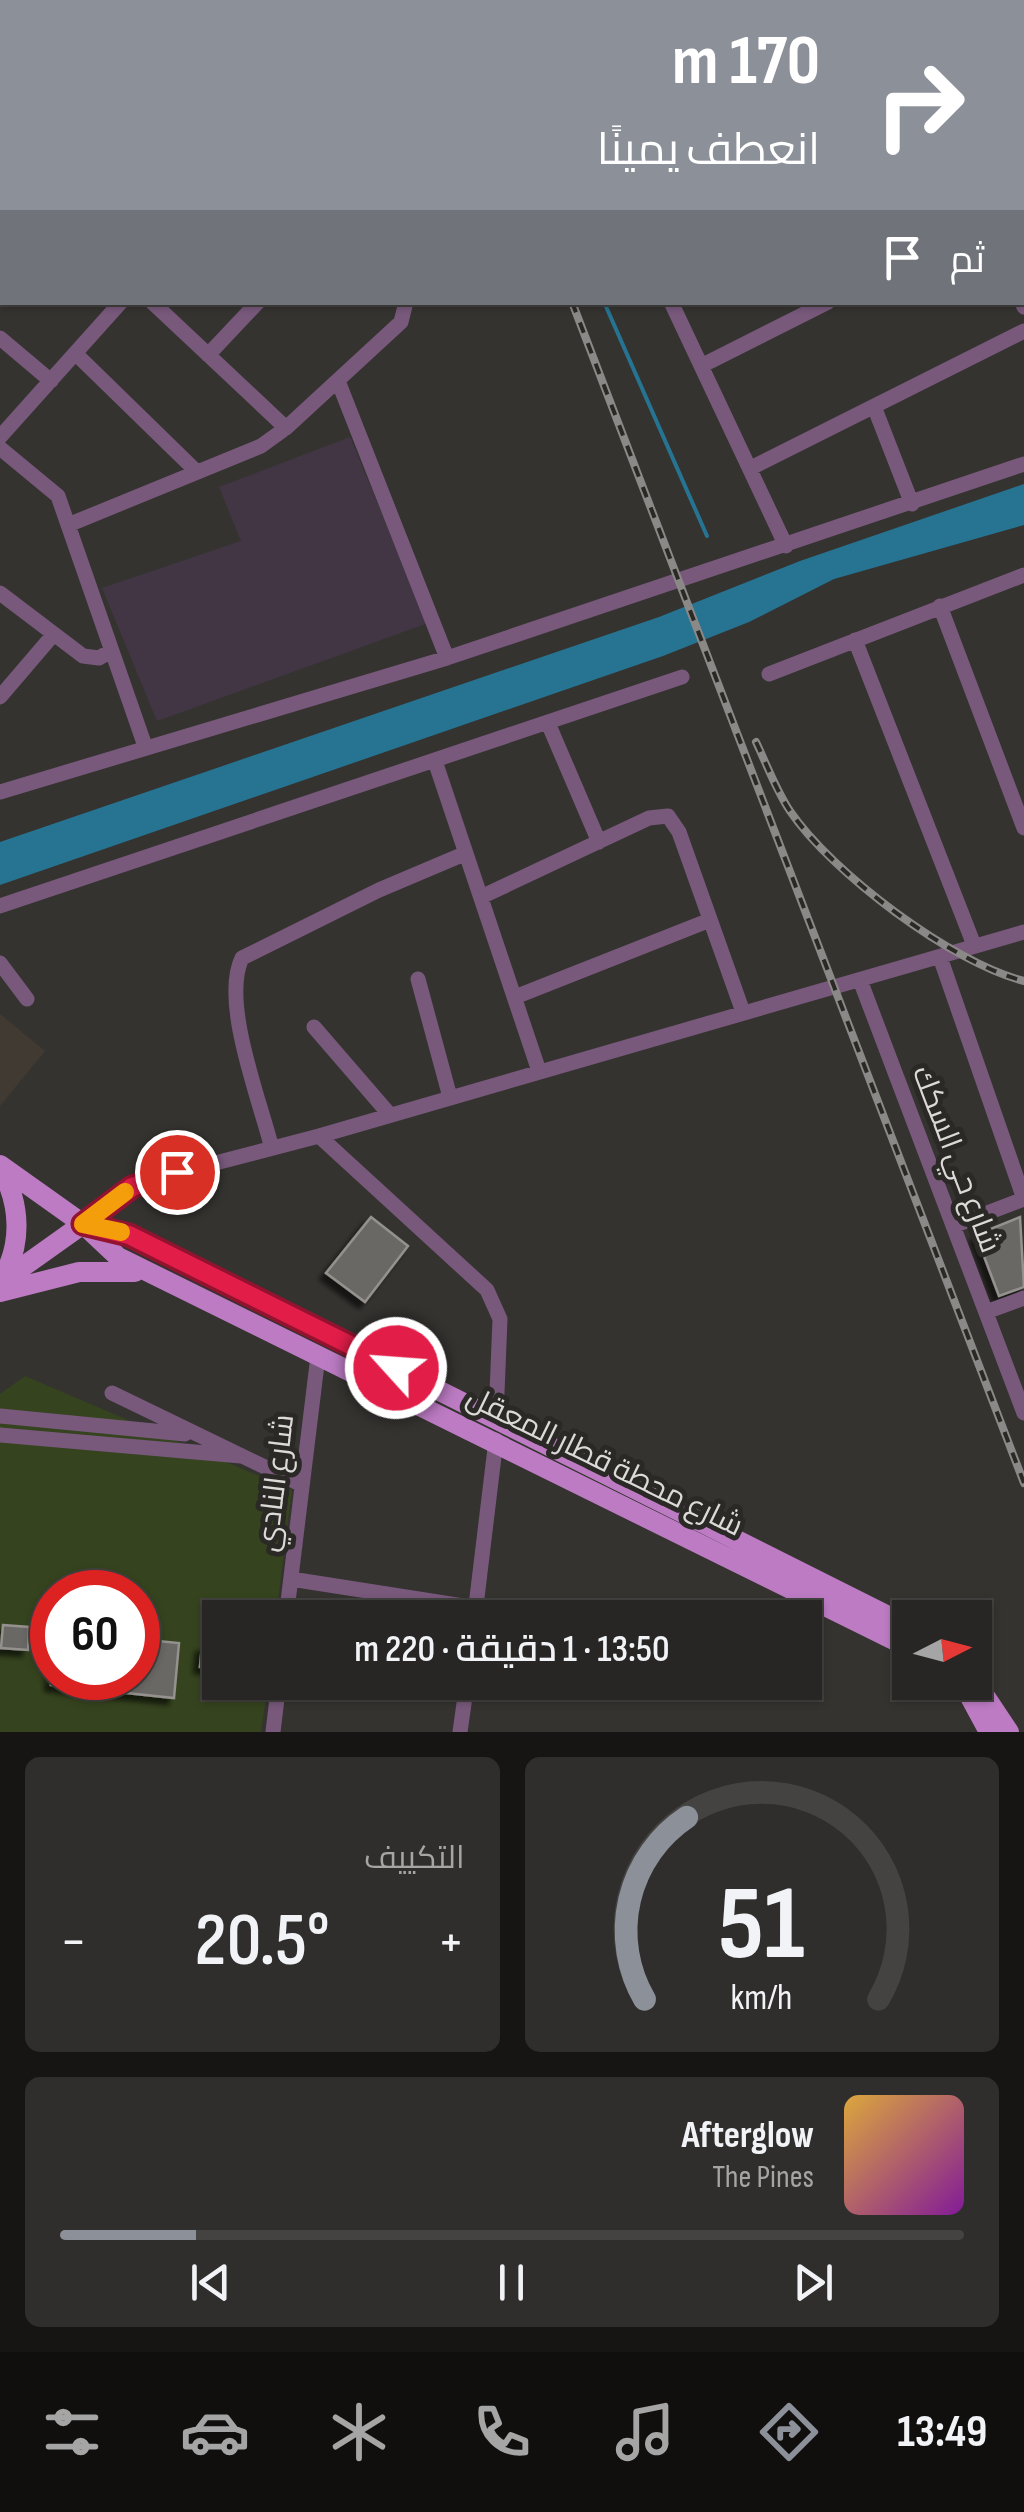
<!DOCTYPE html>
<html lang="ar">
<head>
<meta charset="utf-8">
<style>
	body { margin:0; font-family:"Sofia Sans Condensed",Cairo,sans-serif; background:#302e2c; color:#f1f3f6; direction:rtl; height:100vh; display:flex; flex-direction:column; font-size:38px; white-space:nowrap }
	* { box-sizing:border-box; margin:0 }
	p { font-size:32px; color:#a5a5a6 }
	.icon { flex:none; width:55px; height:55px; fill:none; stroke:currentColor; stroke-width:2; stroke-linecap:round; stroke-linejoin:round }
	.map { position:relative; height:1732px; overflow:hidden; direction:ltr }
	.sheet { display:flex; flex-direction:column; gap:25px; padding:25px; background:#161514; flex:1 }
	.sheet>* { flex:none }
	.guide { position:absolute; left:0px; top:0px; width:1025px; height:305px; box-shadow:0 2px 8px #0004,0 0 0 2px #444341; direction:rtl; background:#8c9099; color:#fff; overflow:hidden }
	.needle { width:65px; rotate:84deg }
	.buttons { position:absolute; left:892px; top:1600px; display:grid; gap:20px }
	.buttons a { display:grid; place-items:center; width:100px; height:100px; border-radius:0px; background:#282624; box-shadow:0 2px 8px #0004,0 0 0 2px #444341; font-size:50px }
	.speed { position:absolute; left:30px; top:1570px; display:flex; gap:20px; font-size:50px; font-weight:700; text-align:center }
	.speed>* { display:grid; place-content:center; width:130px; height:130px; border-radius:50%; background:#282624; box-shadow:0 2px 8px #0004,0 0 0 2px #444341; line-height:1 }
	.speed .limit { border:15px solid #d22; background:#fff; color:#111 }
	.pin { position:absolute; display:grid; place-items:center; width:85px; height:85px; color:#fff; margin:-42px; border:5px solid #fff; border-radius:50%; box-shadow:0 2px 10px #0007 }
	.me { position:absolute; width:110px; margin:-55px; rotate:296deg; stroke-linejoin:round; filter:drop-shadow(0 0 8px #0008) }
	.turn { display:flex; align-items:center; gap:35px; height:210px; padding:0 40px; font-size:45px }
	.turn .icon { width:130px; height:130px; stroke-width:2.5 }
	.turn b { display:block; font-size:70px; line-height:85px }
	.then { display:flex; align-items:center; height:95px; padding:0 40px; background:#0003; gap:20px; font-size:38px }
	.big { font-size:75px; font-weight:600; line-height:1.1 }
	.sheet .card { flex:1; display:flex; flex-direction:column; justify-content:center; gap:15px; min-width:0; padding:0 35px; border-radius:15px; background:#302e2c }
	.sheet .dial { align-items:center; gap:0 }
	.dial svg { height:260px; overflow:visible; fill:none; stroke:#444341; stroke-width:7; stroke-linecap:round; text-anchor:middle }
	.dial text { fill:#f1f3f6; stroke:none }
	.song { display:flex; align-items:center; gap:30px }
	.cover { width:120px; height:120px; border-radius:15px; background:linear-gradient(135deg,hsl(40 70% 55%),hsl(290 70% 35%)) }
	.played { height:10px; border-radius:5px; background:linear-gradient(90deg,#8c9099 15%,#444341 15%) }
	.keys { display:flex; justify-content:space-around; direction:ltr }
	.heat { display:flex; justify-content:space-between; align-items:center; font-size:55px; direction:ltr }
	.sheet .tiles { flex:1; display:grid; gap:25px; grid-template-columns:1fr 1fr }
	.card:last-child { grid-column:span 2 }
	.trip { position:absolute; left:202px; top:1600px; width:620px; height:100px; border-radius:0px; background:#282624; box-shadow:0 2px 8px #0004,0 0 0 2px #444341; font-weight:600; line-height:100px; text-align:center; direction:rtl }
	.tabs { display:flex; height:160px; justify-content:space-around; align-items:center; background:#100f0e; color:#a5a5a6 }
	.tabs .icon { width:70px; height:70px }
	.tabs .active { color:#8c9099 }
	.tabs b { font-size:45px; color:#f1f3f6 }
	.map>svg:first-child { display:block }
	.built { fill:#413a33 }
	.education { fill:#423645 }
	.green { fill:#35431e; fill-rule:evenodd }
	.water { fill:#267492 }
	.lines { fill:none; stroke-linecap:round; stroke-linejoin:round }
	.stream { stroke:#267492; stroke-width:4 }
	.building { fill:#6b6865; stroke:#94918e; stroke-width:2.5; filter:url(#shadow) }
	.minor { stroke:#78597c; stroke-width:15 }
	.major { stroke:#bc7bc3; stroke-width:20 }
	.rail-casing { stroke:#8b8987; stroke-width:8 }
	.rail { stroke:#2b2926; stroke-width:4; stroke-dasharray:11; stroke-linecap:butt }
	.route-casing { stroke:#92132f; stroke-width:25 }
	.route { stroke:#e11d48; stroke-width:18 }
	.slow { stroke:#f59e0b; stroke-width:18 }
	.labels { text-anchor:middle; stroke-width:10; stroke-linejoin:round; paint-order:stroke }
	.street-label { font-size:30px; fill:#dcdad8; stroke:#2b2926 }
</style>
</head>
<body>
<div class="map">
<svg width="1024" height="1732" viewBox="0 0 1024 1732">
	<defs>
		<filter id="shadow"><feDropShadow dx="-6" dy="6" stdDeviation="2.5" flood-color="#0009"/></filter>
	</defs>
	<rect width="100%" height="100%" fill="#353330"/>
	<path class="built" d="M0,1014L45,1051L0,1106Z"/>
	<path class="education" d="M350,437L428,623L157,721L102,588L241,541L219,487Z"/>
	<path class="green" d="M25,1376L292,1490L276,1617L220,1618V1682L268,1683L261,1732H0V1394ZM52,1592H138V1678H52Z"/>
	<path class="water" d="M1024,484V525L834,579L749,622L663,656L0,885V842L659,617L800,561Z"/>
	<g class="lines">
		<path class="stream" d="M438,0L440,2
			M596,2L600,0
			M604,302L707,536"/>
	</g>
	<path class="building" d="M371,1217L408,1246L365,1302L326,1273Z
		M1020,1217L1024,1287L999,1296L976,1235Z
		M3,1625L29,1627L28,1650L1,1648Z
		M138,1639L179,1643L174,1698L51,1685L52,1669V1678H138Z
		M202,1646L220,1648V1669L200,1667Z"/>
	<g class="lines">
		<path class="minor" d="M179,0L181,2
			M542,0L543,2
			M751,0L752,2
			M875,0L876,2
			M976,0L977,2
			M115,2L117,0
			M243,2L246,0
			M633,2L636,0
			M825,2L829,0
			M1022,48L1024,47
			M0,51L2,53
			M1022,79L1024,81
			M0,128L2,125
			M0,188L2,190
			M0,286L2,284
			M152,302L286,428
			M671,302L786,546
			M1022,302L1024,307
			M0,338L51,381
			M76,354L196,471
			M208,355L258,302
			M703,365L828,302
			M338,381L447,658
			M875,409L912,504
			M0,437L121,302
			M0,448L58,496L145,746
			M753,467L1024,331
			M68,525L261,446L286,428L401,322L406,302
			M0,593L83,656L99,658L109,652
			M940,606L1024,828
			M855,640L974,945
			M769,674L1024,575
			M0,697L53,635
			M548,723L599,842
			M435,761L539,1071
			M0,792L447,658L1024,464
			M481,897L649,818L668,816L679,832L743,1012
			M0,906L682,677
			M940,957L1024,1199
			M0,963L27,999
			M418,979L450,1097
			M860,980L1024,1413
			M515,997L710,920
			M314,1027L390,1115
			M319,1136L487,1290L500,1319L496,1417
			M271,1145C259,1098 221,1001 242,958L379,890L464,854
			M83,1224L146,1181L319,1136L1024,932
			M953,1226L1024,1199
			M986,1312L1024,1298
			M112,1393L302,1485
			M0,1416L185,1434
			M0,1435L241,1456
			M291,1579L476,1608
			M475,1614L496,1440
			M286,1618L318,1356
			M273,1732L279,1682
			M460,1732L467,1682"/>
		<path class="major" d="M0,1165L83,1224L118,1257L910,1648
			M0,1167C21,1204 23,1246 0,1282
			M83,1224L129,1235L910,1627
			M3,1281L83,1224
			M0,1292L79,1272H135
			M975,1681L1009,1732
			M956,1682L969,1695L989,1732"/>
		<defs>
			<path id="rail" d="M400,0L402,2
				M572,302L1024,1483
				M756,742C767,765 776,790 790,811C832,873 952,963 1024,981"/>
		</defs>
		<use href="#rail" class="rail-casing"/>
		<use href="#rail" class="rail"/>
	</g>
	<g class="lines">
		<defs>
			<path id="route" d="M177,1172L132,1187L83,1224L129,1235L396,1368"/>
		</defs>
		<use href="#route" class="route-casing"/>
		<use href="#route" class="route"/>
		<path class="slow" d="M121,1232L83,1224L125,1192"/>
	</g>
	<g class="labels">
		<g class="street-label">
			<text transform="translate(957 1159) rotate(69)" y="10">شارع حي السكك</text>
			<text transform="translate(605 1461) rotate(26)" y="10">شارع محطة قطار المعقل</text>
			<text transform="translate(275 1483) rotate(-83)" y="10">شارع النادي</text>
		</g>
	</g>
</svg>
<div class="buttons">
<a><svg class="needle" viewBox="-14 -14 28 28"><path d="M0-13l5 13h-10z" fill="#e53935"/><path d="M0 13l5-13h-10z" fill="#a5a5a6"/></svg></a>
</div>
<div class="speed"><div class="limit">60</div></div>
<div class="pin" style="left:177px;top:1172px;background:#d93025"><svg class="icon" aria-label="arrive" viewBox="0 0 24 24"><path d="M6 21V4h12l-3 4 3 4H6"/></svg></div>
<svg class="me" style="left:396px;top:1368px" viewBox="-20 -20 40 40"><circle r="17" fill="#e11d48" stroke="#fff" stroke-width="3"/><path d="M0-11L8 9 0 5-8 9z" fill="#fff"/></svg>
<div class="trip">13:50 · 1 دقيقة · 220 m</div>
<div class="guide">
<div class="turn"><svg class="icon" aria-label="right" viewBox="0 0 24 24"><path d="M7 20v-9h11M14 6l5 5-5 5"/></svg><div><b>170 m</b>انعطف يمينًا</div></div>
<div class="then">ثم<svg class="icon" aria-label="arrive" viewBox="0 0 24 24"><path d="M6 21V4h12l-3 4 3 4H6"/></svg></div>
</div>
</div>
<section class="sheet">
<div class="tiles">
<div class="card dial"><svg viewBox="0 0 100 80">
<path d="M14 69A42 42 0 1 1 86 69"/>
<path d="M14 69A42 42 0 0 1 27 13" stroke="#8c9099"/>
<text x="50" y="56" font-size="32" font-weight="700">51</text>
<text x="50" y="72" font-size="11">km/h</text>
</svg></div>
<div class="card"><p>التكييف</p>
<div class="heat"><a>−</a><b class="big">20.5°</b><a>+</a></div>
</div>
<div class="card">
<div class="song"><i class="cover"></i><div><b>Afterglow</b><p>The Pines</p></div></div>
<div class="played"></div>
<div class="keys"><svg class="icon" aria-label="previous" viewBox="0 0 24 24"><path d="M18 5L8 12l10 7zM5 5v14"/></svg><svg class="icon" aria-label="pause" viewBox="0 0 24 24"><path d="M8 5v14M16 5v14"/></svg><svg class="icon" aria-label="next" viewBox="0 0 24 24"><path d="M6 5l10 7-10 7zM19 5v14"/></svg></div>
</div>
</div>
</section>
<nav class="tabs">
<b>13:49</b>
<svg class="icon active" aria-label="directions" viewBox="0 0 24 24"><path d="M12 3l9 9-9 9-9-9zM9 14v-3h6M13 9l2 2-2 2"/></svg>
<svg class="icon" aria-label="music" viewBox="0 0 24 24"><path d="M9 18V5l10-2v13"/><circle cx="6" cy="18" r="3"/><circle cx="16" cy="16" r="3"/></svg>
<svg class="icon" aria-label="phone" viewBox="0 0 24 24"><path d="M5 4h4l2 5-3 2q2 4 5 5l2-3 5 2v4C11 20 4 13 5 4z"/></svg>
<svg class="icon" aria-label="climate" viewBox="0 0 24 24"><path d="M12 3v18M4 7l16 10M4 17L20 7"/></svg>
<svg class="icon" aria-label="car" viewBox="0 0 24 24"><path d="M5 17H2v-5l4-1 3-4h7l3 4 3 1v5h-3M9 17h6M6 11h13"/><circle cx="7" cy="17" r="2"/><circle cx="17" cy="17" r="2"/></svg>
<svg class="icon" aria-label="filters" viewBox="0 0 24 24"><path d="M4 7h16M4 17h16"/><circle cx="9" cy="7" r="2"/><circle cx="15" cy="17" r="2"/></svg>
</nav>
</body>
</html>
